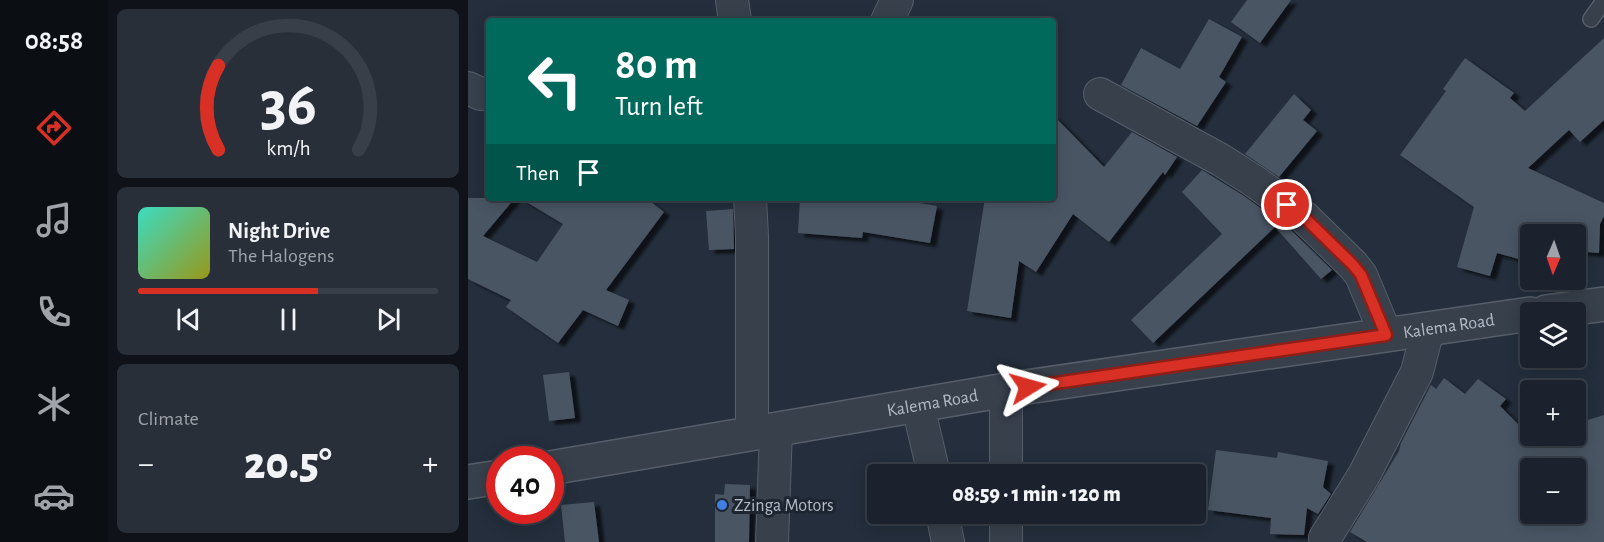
<!DOCTYPE html>
<html lang="en">
<head>
<meta charset="utf-8">
<style>
	body { margin:0; font-family:"Alegreya Sans",sans-serif; background:#282f39; color:#f1f3f6; height:100vh; display:flex; flex-direction:column; font-size:22px; white-space:nowrap }
	* { box-sizing:border-box; margin:0 }
	p { font-size:20px; color:#a0a4aa }
	.icon { flex:none; width:33px; height:33px; fill:none; stroke:currentColor; stroke-width:2; stroke-linecap:round; stroke-linejoin:round }
	.map { position:relative; flex:1; overflow:hidden }
	.side { display:flex; flex-direction:column; gap:9px; padding:9px; background:#0f1319; width:360px }
	.side>* { flex:none }
	.guide { position:absolute; left:18px; top:18px; width:570px; height:183px; border-radius:6px; box-shadow:0 3px 15px #0003,0 0 0 2px #393f49; background:#00695c; color:#fff; overflow:hidden }
	.needle { width:39px; rotate:182deg }
	.controls { position:absolute; left:1052px; top:224px; display:grid; gap:12px }
	.controls a { display:grid; place-items:center; width:66px; height:66px; border-radius:6px; background:#1b222d; box-shadow:0 3px 15px #0003,0 0 0 2px #393f49; font-size:30px }
	.speed { position:absolute; left:18px; top:446px; display:flex; gap:12px; font-size:30px; font-weight:700; text-align:center }
	.speed>* { display:grid; place-content:center; width:78px; height:78px; border-radius:50%; background:#1b222d; box-shadow:0 3px 15px #0003,0 0 0 2px #393f49; line-height:1 }
	.speed .limit { border:9px solid #d22; background:#fff; color:#111 }
	.pin { position:absolute; display:grid; place-items:center; width:51px; height:51px; color:#fff; margin:-26px; border:3px solid #fff; border-radius:50%; box-shadow:0 2px 6px #0007 }
	.me { position:absolute; width:66px; margin:-33px; rotate:82deg; stroke-linejoin:round; filter:drop-shadow(0 0 4px #0008) }
	.turn { display:flex; align-items:center; gap:21px; height:126px; padding:0 30px; font-size:27px }
	.turn .icon { width:78px; height:78px; stroke-width:2.5 }
	.turn b { display:block; font-size:42px; line-height:51px }
	.then { display:flex; align-items:center; height:57px; padding:0 30px; background:#0003; gap:12px; font-size:22px }
	.big { font-size:45px; font-weight:800; line-height:1.1 }
	.side .widget { flex:1; display:flex; flex-direction:column; justify-content:center; gap:9px; min-width:0; padding:0 21px; border-radius:9px; background:#282f39 }
	.side .dial { align-items:center; gap:0 }
	.dial svg { height:156px; overflow:visible; fill:none; stroke:#393f49; stroke-width:7; stroke-linecap:round; text-anchor:middle }
	.dial text { fill:#f1f3f6; stroke:none }
	.song { display:flex; align-items:center; gap:18px }
	.cover { width:72px; height:72px; border-radius:9px; background:linear-gradient(135deg,hsl(170 70% 55%),hsl(60 70% 35%)) }
	.played { height:6px; border-radius:3px; background:linear-gradient(90deg,#d93025 60%,#393f49 60%) }
	.keys { display:flex; justify-content:space-around; direction:ltr }
	.heat { display:flex; justify-content:space-between; align-items:center; font-size:33px; direction:ltr }
	.trip { position:absolute; left:399px; top:464px; width:339px; height:60px; border-radius:6px; background:#1b222d; box-shadow:0 3px 15px #0003,0 0 0 2px #393f49; font-weight:800; line-height:60px; text-align:center }
	main { display:flex; flex:1; min-height:0 }
	.dock { display:flex; flex-direction:column; width:108px; justify-content:space-around; align-items:center; background:#0b0e12; color:#a0a4aa }
	.dock .icon { width:42px; height:42px }
	.dock .active { color:#d93025 }
	.dock b { font-size:27px; color:#f1f3f6 }
	.map>svg:first-child { display:block }
	.building { fill:#4a5564; fill-rule:evenodd; filter:url(#shadow) }
	.lines { fill:none; stroke-linecap:round; stroke-linejoin:round }
	.service-casing { stroke:#565e6a; stroke-width:18 }
	.minor-casing { stroke:#565e6a; stroke-width:34 }
	.tertiary-casing { stroke:#565e6a; stroke-width:36 }
	.service { stroke:#38404c; stroke-width:15 }
	.minor { stroke:#38404c; stroke-width:32 }
	.tertiary { stroke:#38404c; stroke-width:33 }
	.route-casing { stroke:#8d1f18; stroke-width:15 }
	.route { stroke:#d93025; stroke-width:10 }
	.shop-dot { fill:#3f7fe0; stroke:#1d2531; stroke-width:2 }
	.labels { text-anchor:middle; stroke-width:6; stroke-linejoin:round; paint-order:stroke }
	.street-label { font-size:18px; fill:#b3bbc7; stroke:#1d2531 }
	.poi-label { font-size:18px; fill:#b3bbc7; stroke:#1d2531; text-anchor:start }
</style>
</head>
<body>
<main>
<nav class="dock">
<b>08:58</b>
<svg class="icon active" aria-label="directions" viewBox="0 0 24 24"><path d="M12 3l9 9-9 9-9-9zM9 14v-3h6M13 9l2 2-2 2"/></svg>
<svg class="icon" aria-label="music" viewBox="0 0 24 24"><path d="M9 18V5l10-2v13"/><circle cx="6" cy="18" r="3"/><circle cx="16" cy="16" r="3"/></svg>
<svg class="icon" aria-label="phone" viewBox="0 0 24 24"><path d="M5 4h4l2 5-3 2q2 4 5 5l2-3 5 2v4C11 20 4 13 5 4z"/></svg>
<svg class="icon" aria-label="climate" viewBox="0 0 24 24"><path d="M12 3v18M4 7l16 10M4 17L20 7"/></svg>
<svg class="icon" aria-label="car" viewBox="0 0 24 24"><path d="M5 17H2v-5l4-1 3-4h7l3 4 3 1v5h-3M9 17h6M6 11h13"/><circle cx="7" cy="17" r="2"/><circle cx="17" cy="17" r="2"/></svg>
</nav>
<section class="side">
<div class="widget dial"><svg viewBox="0 0 100 80">
<path d="M14 69A42 42 0 1 1 86 69"/>
<path d="M14 69A42 42 0 0 1 14 26" stroke="#d93025"/>
<text x="50" y="56" font-size="32" font-weight="700">36</text>
<text x="50" y="72" font-size="11">km/h</text>
</svg></div>
<div class="widget">
<div class="song"><i class="cover"></i><div><b>Night Drive</b><p>The Halogens</p></div></div>
<div class="played"></div>
<div class="keys"><svg class="icon" aria-label="previous" viewBox="0 0 24 24"><path d="M18 5L8 12l10 7zM5 5v14"/></svg><svg class="icon" aria-label="pause" viewBox="0 0 24 24"><path d="M8 5v14M16 5v14"/></svg><svg class="icon" aria-label="next" viewBox="0 0 24 24"><path d="M6 5l10 7-10 7zM19 5v14"/></svg></div>
</div>
<div class="widget"><p>Climate</p>
<div class="heat"><a>−</a><b class="big">20.5°</b><a>+</a></div>
</div>
</section>
<div class="map">
<svg width="1136" height="542" viewBox="0 0 1136 542">
	<defs>
		<filter id="shadow"><feDropShadow dx="6" dy="4" stdDeviation="1.5" flood-color="#0009"/></filter>
	</defs>
	<rect width="100%" height="100%" fill="#242e3c"/>
	<path class="building" d="M779,0H823L792,43L763,22Z
		M741,19L774,37L751,77L758,82L729,126L653,85L673,48L712,69Z
		M1136,38V120L1112,142L1101,130L1060,168L1136,203V216L1132,224L1131,253L1107,251V234H1062V262L1029,253L1022,276L989,267L1006,207L932,155L978,91L975,89L997,58L1046,93L1042,98L1057,111Z
		M826,94L843,110L835,120L849,131L811,177L777,154Z
		M585,115L636,167L664,132L709,157L697,175L695,172L641,242L605,214L568,272L551,261L543,318L499,311L517,198H585Z
		M734,170L776,196L824,231L864,270L853,279L807,227L685,343L663,320L754,234L714,192Z
		M0,198H47L15,236L69,262L95,224L52,198H178L196,212L138,290L161,300L150,326L115,310L90,343L38,307L43,300L0,279Z
		M332,198H422L469,206L462,243L395,232L394,238L330,233Z
		M265,209L266,249L241,250L238,211Z
		M101,372L107,418L81,421L75,375Z
		M976,378L997,394L1010,379L1038,399L1032,406L1061,435H1107V424L1136,415V542H899L882,532L931,451L933,443L963,385L968,389ZM1062,468H1107V513H1062Z
		M748,450L809,458L810,452L860,461L855,487L863,494L850,514L839,508L836,535L802,534L803,518L740,510Z
		M257,484L282,485L281,542H247V494L256,495Z
		M126,502L131,542H97L93,505Z"/>
	<g class="lines">
		<defs>
			<path id="service" d="M1123,19L1136,1"/>
			<path id="minor" d="M264,0L267,21
				M419,21L429,0
				M0,88L13,94
				M632,94L753,160L786,181L836,217L885,265L893,275L918,335
				M282,198L284,236V433
				M538,390V474
				M450,406L466,474
				M474,513L480,542
				M538,513V542
				M857,538L896,475L949,372L960,329
				M304,542L308,430"/>
			<g id="tertiary">
				<path d="M1078,312L1136,304"/>
				<path id="s1" d="M82,468L538,390L1062,314"/>
				<path d="M0,482L32,477"/>
			</g>
		</defs>
		<use href="#service" class="service-casing"/>
		<use href="#minor" class="minor-casing"/>
		<use href="#tertiary" class="tertiary-casing"/>
		<use href="#service" class="service"/>
		<use href="#minor" class="minor"/>
		<use href="#tertiary" class="tertiary"/>
	</g>
	<g class="lines">
		<defs>
			<path id="route" d="M560,387L918,335L893,275L885,265L836,217L819,205"/>
		</defs>
		<use href="#route" class="route-casing"/>
		<use href="#route" class="route"/>
	</g>
	<circle class="shop-dot" cx="254" cy="505" r="6"/>
	<g class="labels">
		<g class="street-label">
			<text dy="6" stroke="none"><textPath href="#s1" startOffset="910">Kalema Road</textPath></text>
			<text dy="6" stroke="none"><textPath href="#s1" startOffset="388">Kalema Road</textPath></text>
		</g>
		<g class="poi-label">
			<text x="266" y="511">Zzinga Motors</text>
		</g>
	</g>
</svg>
<div class="controls">
<a><svg class="needle" viewBox="-14 -14 28 28"><path d="M0-13l5 13h-10z" fill="#e53935"/><path d="M0 13l5-13h-10z" fill="#a0a4aa"/></svg></a>
<a><svg class="icon" aria-label="layers" viewBox="0 0 24 24"><path d="M12 4l9 5-9 5-9-5zM3 14l9 5 9-5"/></svg></a>
<a>+</a>
<a>−</a>
</div>
<div class="speed"><div class="limit">40</div></div>
<div class="pin" style="left:819px;top:205px;background:#d93025"><svg class="icon" aria-label="arrive" viewBox="0 0 24 24"><path d="M6 21V4h12l-3 4 3 4H6"/></svg></div>
<svg class="me" style="left:560px;top:387px" viewBox="-20 -20 40 40"><path d="M0-17L14 15 0 8-14 15z" fill="#d93025" stroke="#fff" stroke-width="4"/></svg>
<div class="trip">08:59 · 1 min · 120 m</div>
<div class="guide">
<div class="turn"><svg class="icon" aria-label="left" viewBox="0 0 24 24"><path d="M17 20v-9H6M10 6l-5 5 5 5"/></svg><div><b>80 m</b>Turn left</div></div>
<div class="then">Then<svg class="icon" aria-label="arrive" viewBox="0 0 24 24"><path d="M6 21V4h12l-3 4 3 4H6"/></svg></div>
</div>
</div>
</main>
</body>
</html>
